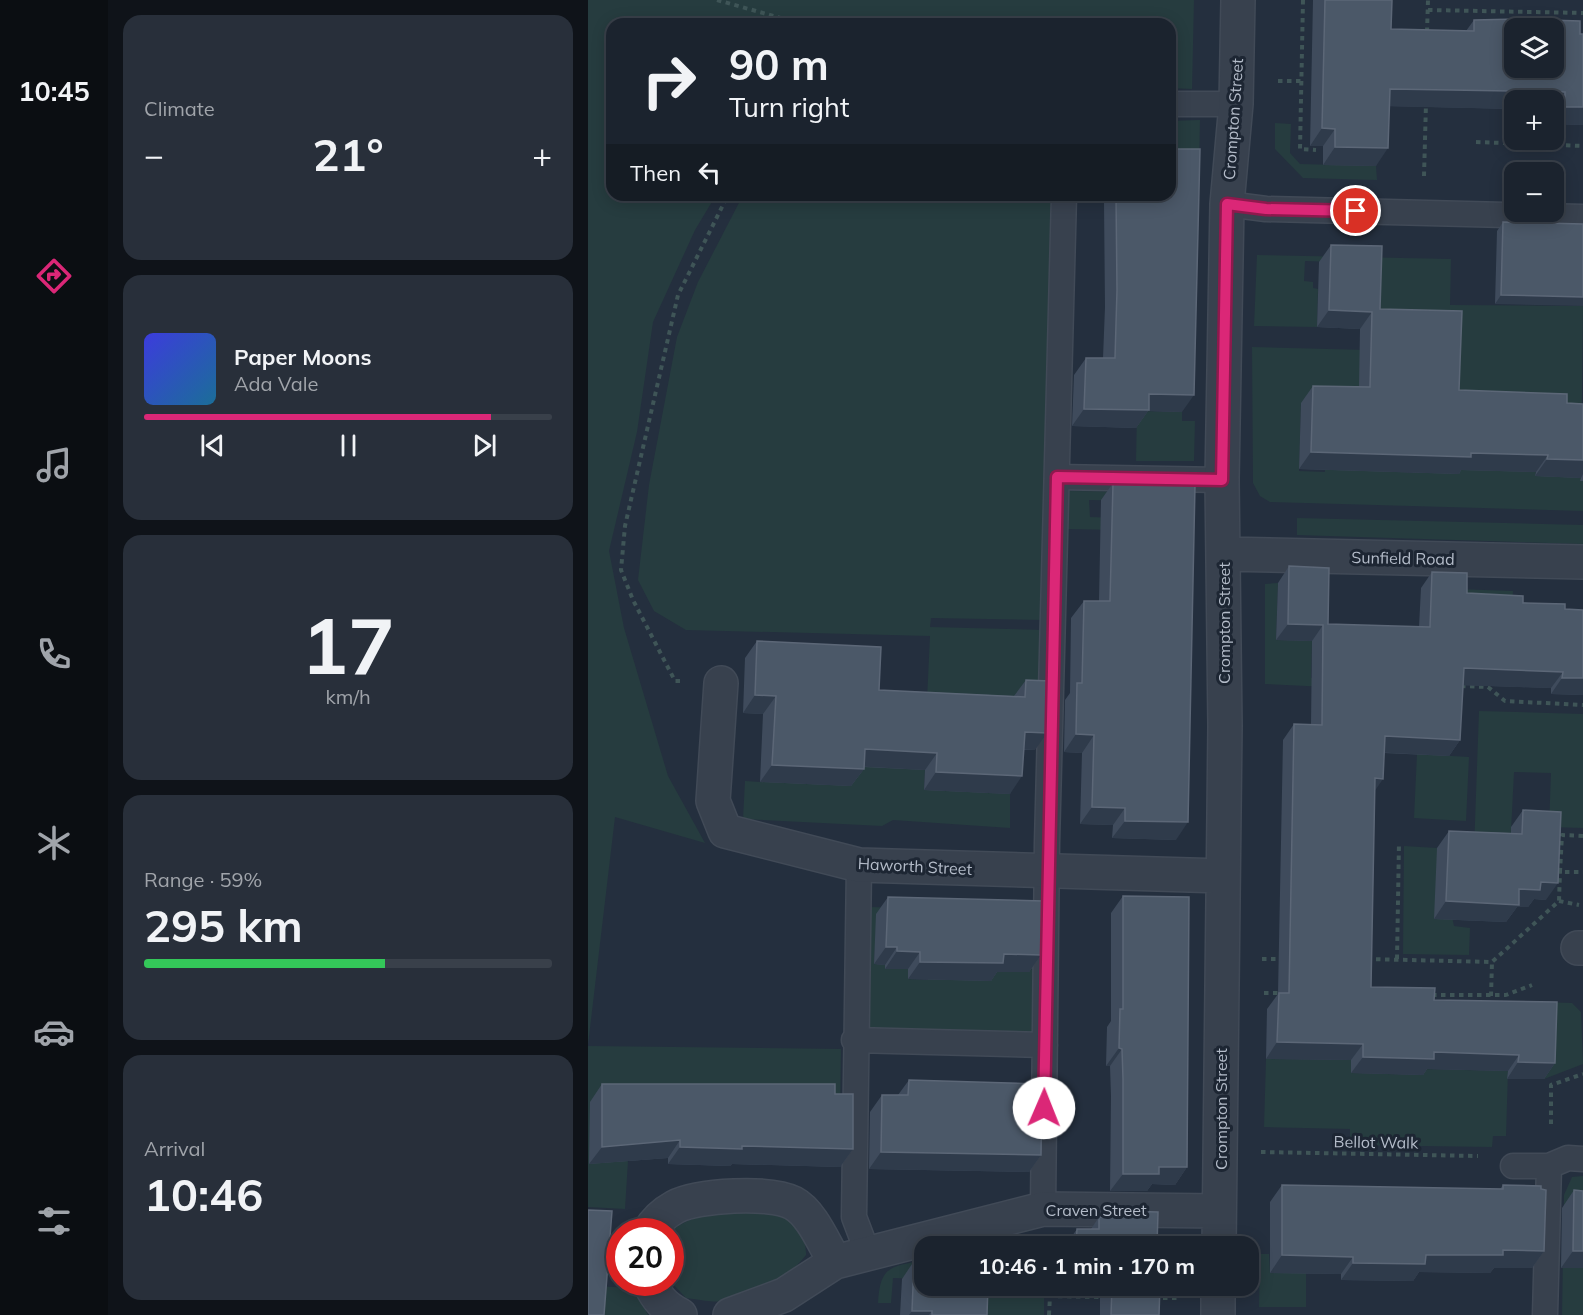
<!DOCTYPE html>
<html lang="en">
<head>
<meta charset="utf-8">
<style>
	body { margin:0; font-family:Mulish,sans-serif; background:#282f3a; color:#f1f3f6; height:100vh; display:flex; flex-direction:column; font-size:22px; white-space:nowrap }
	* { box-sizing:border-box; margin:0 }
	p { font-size:20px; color:#a0a4aa }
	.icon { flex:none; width:33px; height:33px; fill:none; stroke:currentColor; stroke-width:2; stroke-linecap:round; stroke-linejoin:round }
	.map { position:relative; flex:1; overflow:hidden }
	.side { display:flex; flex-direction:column; gap:15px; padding:15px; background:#0f1319; width:480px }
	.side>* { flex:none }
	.hud { position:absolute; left:18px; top:18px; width:570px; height:183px; border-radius:18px; box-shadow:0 3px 15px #0003,0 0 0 2px #39404a; background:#1b232e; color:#f1f3f6; overflow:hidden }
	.buttons { position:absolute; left:916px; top:18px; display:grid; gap:12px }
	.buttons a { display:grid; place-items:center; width:60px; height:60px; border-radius:12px; background:#1b232e; box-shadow:0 3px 15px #0003,0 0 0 2px #39404a; font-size:30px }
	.speed { position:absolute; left:18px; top:1218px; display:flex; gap:12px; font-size:30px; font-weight:700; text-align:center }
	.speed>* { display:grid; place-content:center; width:78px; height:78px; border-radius:50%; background:#1b232e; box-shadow:0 3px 15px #0003,0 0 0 2px #39404a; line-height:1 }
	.speed .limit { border:9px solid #d22; background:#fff; color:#111 }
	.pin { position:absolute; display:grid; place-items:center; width:51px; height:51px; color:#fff; margin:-26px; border:3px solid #fff; border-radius:50%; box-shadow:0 2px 6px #0007 }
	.me { position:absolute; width:66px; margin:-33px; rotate:1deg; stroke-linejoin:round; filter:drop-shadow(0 0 4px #0008) }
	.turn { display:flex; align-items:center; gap:21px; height:126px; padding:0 24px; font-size:27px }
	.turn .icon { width:78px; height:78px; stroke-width:2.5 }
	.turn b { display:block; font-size:42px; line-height:51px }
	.then { display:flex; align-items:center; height:57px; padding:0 24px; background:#0003; gap:12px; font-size:22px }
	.big { font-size:45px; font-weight:700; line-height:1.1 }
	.side .widget { flex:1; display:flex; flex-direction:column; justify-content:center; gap:9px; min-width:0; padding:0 21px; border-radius:18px; background:#282f3a }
	.side .dial { align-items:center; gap:0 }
	.dial b { font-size:78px; line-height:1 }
	.song { display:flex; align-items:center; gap:18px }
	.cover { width:72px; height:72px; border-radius:9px; background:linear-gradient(135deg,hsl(240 70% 55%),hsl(200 70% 35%)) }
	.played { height:6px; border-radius:3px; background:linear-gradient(90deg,#db2777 85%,#39404a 85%) }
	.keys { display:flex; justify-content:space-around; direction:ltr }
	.heat { display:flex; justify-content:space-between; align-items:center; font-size:33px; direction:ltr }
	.charge { height:9px; border-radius:4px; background:linear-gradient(90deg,#34c759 59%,#39404a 0) }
	.trip { position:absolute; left:326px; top:1236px; width:345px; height:60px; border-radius:18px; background:#1b232e; box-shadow:0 3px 15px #0003,0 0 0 2px #39404a; font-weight:700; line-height:60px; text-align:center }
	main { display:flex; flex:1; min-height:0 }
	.tab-bar { display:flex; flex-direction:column; width:108px; justify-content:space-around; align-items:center; background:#0b0e12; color:#a0a4aa }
	.tab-bar .icon { width:42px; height:42px }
	.tab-bar .selected { color:#db2777 }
	.tab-bar b { font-size:27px; color:#f1f3f6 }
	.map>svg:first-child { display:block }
	.green { fill:#263c3f; fill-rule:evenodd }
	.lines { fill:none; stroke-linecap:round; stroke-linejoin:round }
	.lane-casing { stroke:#414a57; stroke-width:27 }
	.street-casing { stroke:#414a57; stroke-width:36 }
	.path { stroke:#3f5557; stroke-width:4; stroke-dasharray:4.5 4.5; stroke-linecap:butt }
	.lane { stroke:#38414e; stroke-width:24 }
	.street { stroke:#38414e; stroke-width:33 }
	.wall { fill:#3f4b5c }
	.shaded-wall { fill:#2f3b4b }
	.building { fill:#4b5868; stroke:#5c6777; stroke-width:1.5; fill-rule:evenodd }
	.route-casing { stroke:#8e194d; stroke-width:15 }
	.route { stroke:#db2777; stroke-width:10 }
	.labels { text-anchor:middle; stroke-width:6; stroke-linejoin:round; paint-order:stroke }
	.street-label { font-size:16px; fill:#b4bcc9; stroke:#1d2633 }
</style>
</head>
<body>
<main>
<nav class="tab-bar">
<b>10:45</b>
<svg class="icon selected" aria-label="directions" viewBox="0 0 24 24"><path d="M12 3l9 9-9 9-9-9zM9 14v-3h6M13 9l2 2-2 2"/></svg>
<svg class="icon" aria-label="music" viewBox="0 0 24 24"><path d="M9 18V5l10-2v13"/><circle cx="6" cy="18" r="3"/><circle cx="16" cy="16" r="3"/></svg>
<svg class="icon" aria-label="phone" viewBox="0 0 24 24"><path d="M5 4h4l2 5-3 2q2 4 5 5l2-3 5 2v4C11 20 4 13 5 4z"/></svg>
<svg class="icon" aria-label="climate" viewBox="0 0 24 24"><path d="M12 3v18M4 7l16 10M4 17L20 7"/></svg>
<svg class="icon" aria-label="car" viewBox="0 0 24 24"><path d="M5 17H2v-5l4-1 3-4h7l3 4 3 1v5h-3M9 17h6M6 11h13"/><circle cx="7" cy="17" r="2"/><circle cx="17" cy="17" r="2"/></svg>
<svg class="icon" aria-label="filters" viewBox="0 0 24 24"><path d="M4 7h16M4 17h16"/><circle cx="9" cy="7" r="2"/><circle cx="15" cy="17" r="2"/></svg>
</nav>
<section class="side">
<div class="widget"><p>Climate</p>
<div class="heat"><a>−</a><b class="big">21°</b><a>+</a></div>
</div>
<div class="widget">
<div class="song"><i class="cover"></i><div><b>Paper Moons</b><p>Ada Vale</p></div></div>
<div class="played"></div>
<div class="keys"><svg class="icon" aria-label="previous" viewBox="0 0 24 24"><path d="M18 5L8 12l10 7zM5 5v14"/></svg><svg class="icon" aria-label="pause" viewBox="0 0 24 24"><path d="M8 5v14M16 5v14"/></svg><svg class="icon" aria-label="next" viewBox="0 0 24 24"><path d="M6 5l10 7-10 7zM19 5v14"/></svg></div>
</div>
<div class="widget dial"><b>17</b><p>km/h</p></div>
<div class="widget"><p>Range · 59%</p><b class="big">295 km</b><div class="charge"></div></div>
<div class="widget"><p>Arrival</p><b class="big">10:46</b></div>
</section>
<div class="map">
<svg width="995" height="1315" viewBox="0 0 995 1315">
	<rect width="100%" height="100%" fill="#242f3e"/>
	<path class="green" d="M0,0H606L604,89L582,88V24H24V195H128L107,230L65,322L49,432L21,551L36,628L80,776L117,843L27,817L0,1045Z
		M612,120L611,166H582V121Z
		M687,123L703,124L702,153L712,164L788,166L789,180L715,178L687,149Z
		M155,195H465L457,620L343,618L342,627L457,630L453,699L337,770L336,789L422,794V828L305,820L294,826L155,819L157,781L172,782L264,774L339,700L342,636L98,630L66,611L50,580L61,485L89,337L110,282Z
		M669,255L863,259L862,305L995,306L993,481H995V511L682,502L672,496L665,483L664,347L818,351L780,329L782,263L717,261L716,281L725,282V288L730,289L729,327L666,326ZM713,403L770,404L826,444L825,473L737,465V472L711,471ZM981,423L947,476L948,472L871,469Z
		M549,411L594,412V421H607L606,461H548Z
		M479,491L595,492V502L501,500L502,517L530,518V530L479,529Z
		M709,518L995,525V544L709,535Z
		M690,583L688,640L724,641L723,678L792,676L868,589L925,591L924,612L864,693L677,684V584Z
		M891,711L995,714V828L961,827L963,773L926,772L922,851L886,850Z
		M829,754L881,757L878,821L826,818Z
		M816,846L849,848L866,926L882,928L881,955L815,954Z
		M280,907L449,911L448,1034L278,1031ZM289,914L340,971V980L320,979V969H297V965L286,964Z
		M921,1001L984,1003L993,1012L995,1064L956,1079L958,1019L920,1018Z
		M0,1046L253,1049L252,1115L2,1160L40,1161L37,1209L0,1207Z
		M678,1059L763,1060L764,1073L834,1075V1069L920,1071L918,1136H905L904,1147L762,1145V1129L676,1127Z
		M995,1176V1315H974L976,1195L984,1177Z
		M182,1212C202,1217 219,1233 218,1255C199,1280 165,1295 136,1301C124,1303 109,1299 98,1298L83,1282L82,1232C110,1208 147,1213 182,1212Z
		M475,1234H499V1246H399L427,1238Z
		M672,1254H681L682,1273H718V1307H671Z
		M336,1260V1279L305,1278L303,1303H290C292,1265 303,1267 336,1260Z
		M5,1286L46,1288L60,1315H4Z
		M369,1286H591V1293L456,1291V1315H388Z"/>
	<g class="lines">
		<defs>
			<path id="lane" d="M582,104H648
				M639,204L678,209L995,217
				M469,477L634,480
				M271,865L266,1217L280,1254
				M266,1040L457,1045
				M925,1166H961L980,1158L995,1159
				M455,1209L459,843L476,195
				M957,1315L961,1166"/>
			<path id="street" d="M636,554L995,562
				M133,683L125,801L137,831L271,865L635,876
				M990,948H995
				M61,1232C67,1221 76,1213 87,1207C110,1195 182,1191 205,1203C224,1213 236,1244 247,1262
				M631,1246L637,726L634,480L639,204L648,104L650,0
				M61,1282C69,1298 76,1307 92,1315
				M142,1315L196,1295L247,1262L455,1209L631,1211
				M630,1315V1286"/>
		</defs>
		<use href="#lane" class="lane-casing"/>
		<use href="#street" class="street-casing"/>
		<path class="path" d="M129,0L214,24
			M715,0L712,149L728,150
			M840,10L995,13
			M839,32L840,0
			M690,81H713
			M888,142L995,146
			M836,176L838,103
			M92,681H87L45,600L33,570L37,526L90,295L140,195
			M873,686L900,687L917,701L995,705
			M995,836L974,835L972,872H995
			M971,901L991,905
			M674,959H694
			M779,959L904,962L971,901L972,872
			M809,959L811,842
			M676,993H695
			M844,995H918L944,985
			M903,996L904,962
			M963,1124V1085L995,1074
			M673,1152L890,1156
			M566,1298H589
			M461,1315L462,1296L517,1297"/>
		<use href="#lane" class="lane"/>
		<use href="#street" class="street"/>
	</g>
	<path class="wall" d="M725,0H804L803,29L878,31L886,20L992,21L995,125L966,124V100L927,109L801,106L788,166L735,165V146H722Z
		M488,195H582L594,412L560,411L548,428L484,426L486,375L498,358H515L517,307L516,202L490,201Z
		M915,222L995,224L907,304L909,231Z
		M743,245L792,309L871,390L979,403L995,404V481H992L993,478L947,476L948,472L873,470L871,474L711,469L713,403L725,386L771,387L772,329L729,327L731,262Z
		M525,483L588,840L524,838L525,825L492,824L494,753L476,752L477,700L482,693L483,618L496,601H511L513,500Z
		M701,566L740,624L831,627L833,588L844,572L879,593L977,609L995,695L963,694V688L875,685L872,740L861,756L796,753L787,790L783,987L846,1000L967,1063L956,1079H919L920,1071L839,1069L835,1075L763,1073V1060L678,1059L679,1009L690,994L695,740L706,724L723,725L724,641L688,640L690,583Z
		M169,641L291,690L426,696L438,680L447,750H436L422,794L336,790L337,770L276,767V769L263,786L172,782L175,714L155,713L157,658Z
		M935,810L958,900L946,899L940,907H929L918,922L846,919L849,848L861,831L923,833V827Z
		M535,896L599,1167L587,1185L564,1184L559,1191H522L523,1096L522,1066H518L519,1027L523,1021V913Z
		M300,897L453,955L441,972H409L403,981L320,979V969H297V965L286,964L288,914Z
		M321,1080L453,1155L441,1172L281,1169L282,1112L294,1095H310Z
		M14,1084L247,1094L265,1149L252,1167L144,1164L142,1166L80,1164V1158L1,1164L2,1102Z
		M694,1185L912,1189L915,1185L956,1251L944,1268H906L902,1273L831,1272L825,1281L753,1280V1274L682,1273V1202Z
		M986,1190L995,1191V1268H973L974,1208Z
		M534,1211L569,1246H477L489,1229H503L511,1217L529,1218Z
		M326,1261L399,1315H312L314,1279Z
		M512,1286H572L571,1315H512Z"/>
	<path class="shaded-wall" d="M802,89L977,92L966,108V100H927V109L790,106Z
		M977,107H995V125L966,124V123Z
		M734,128L747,129L735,146H722Z
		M747,147L800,148L788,166L735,165Z
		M495,195H521L516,202L490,201Z
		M913,295L995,297V306L907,304Z
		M741,310L784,312L772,329L729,327Z
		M561,394L606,395L594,412L560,411L548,428L484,426L496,409Z
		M723,452L883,453L960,455L948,472L873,470L871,474L711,469Z
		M959,459L995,460V474L993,478L947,476Z
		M700,624L735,625L724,641L688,640Z
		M876,668L975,672L963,688L864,685Z
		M974,678H995V695L963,694Z
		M167,695L188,696L175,714L155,713Z
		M437,732L459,733L447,750L424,749Z
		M488,734L506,735L494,753L476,752Z
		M797,736L872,740L861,756L785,752Z
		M277,749L349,753L337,770L265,766Z
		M184,765L276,769L263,786L172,782Z
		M348,772L434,776L422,794L336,790Z
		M787,778L795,779L784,795Z
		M504,807L537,808L525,825L492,824Z
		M537,821L600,822L588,840L524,838Z
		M953,882L970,883L958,900L946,899L940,907H929L918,922L846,919L858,901L931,889Z
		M298,947H309L297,965L286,964Z
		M309,951L332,952L320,969H297Z
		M416,954L453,955L441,972H409L403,981L320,979L332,962Z
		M689,1042L775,1044L763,1060L678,1059Z
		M531,1048L534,1049L522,1066H518Z
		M846,1052L931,1055L920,1071L839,1069L835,1075L763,1073L775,1057Z
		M930,1062L967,1063L956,1079H919Z
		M92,1140L80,1158L1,1164L14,1147Z
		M154,1146L265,1149L252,1167L144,1164L142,1166L80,1164L92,1147Z
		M293,1152L453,1155L441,1172L281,1169Z
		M571,1167H599L587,1185L564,1184L559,1191H522L535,1174Z
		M915,1250L956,1251L944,1268H906L902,1273L831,1272L825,1281L753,1280L765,1263L838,1255Z
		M985,1251H995V1268H973Z
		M694,1255L765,1257L753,1274L682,1273Z
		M324,1311H344L341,1315H321Z"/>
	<path class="building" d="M737,0H804L803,29L886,31V20L930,19L992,21V34H995V107H977V92L802,89L800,148L747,147V129L734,128ZM927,28H966V68H927Z
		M582,149H612L606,395L561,394V410L496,409L498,358H527L529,290L528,195H582Z
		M915,222L995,224V297L913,295Z
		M743,245L794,246L792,309L874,311L871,390L979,394V403L995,404V460L959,459L960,455L883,453V457L723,452L725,386L782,387L784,312L741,310Z
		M525,483L607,485L600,822L537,821V808L504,807L506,735L488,734L489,683H494L496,601H522Z
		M701,566L741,568L740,624L842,627L844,572L879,573V593L935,596V603L977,604V609L995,610V678H974L975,672L876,668L872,740L797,736L795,779L787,778L783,987L847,988L846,1000L969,1002L967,1063L930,1062L931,1055L846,1052V1059L775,1057V1044L689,1042L691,993H701L706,724L734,725L735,625L700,624Z
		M169,641L293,647L291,690L437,697L438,680L461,681L459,733L437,732L434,776L348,772L349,753L277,749L276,769L184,765L188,696L167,695Z
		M935,810L973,812L970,883L953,882L952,890L931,889V905L858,901L861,831L934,834Z
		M535,896L601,897L599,1167H571V1174H535V1079L534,1049L531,1048L532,1009H535Z
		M300,897L455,901L453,955L416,954L415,963L332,962V952L309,951V947H298Z
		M321,1080L454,1084L453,1155L293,1152L294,1095H320Z
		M14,1084H247V1094H265V1149L154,1146V1149L92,1147V1140L14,1147Z
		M694,1185L915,1189V1185L953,1186V1189L958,1190L956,1251L915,1250V1255H838L837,1264L765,1263V1257L694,1255Z
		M986,1190L995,1191V1251H985Z
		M0,1210L24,1211L16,1315H0Z
		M534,1211L570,1212L569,1246H488L489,1229H511V1217L534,1218Z
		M326,1261H336V1286H400L399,1315H344V1311H324Z
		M524,1286H572L571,1315H523Z"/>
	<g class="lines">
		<defs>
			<path id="route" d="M456,1108L469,477L634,480L639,204L678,209L768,211"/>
		</defs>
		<use href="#route" class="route-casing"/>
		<use href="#route" class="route"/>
	</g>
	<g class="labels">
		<g class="street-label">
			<text transform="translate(645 119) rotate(-86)" y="6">Crompton Street</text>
			<text transform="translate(815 558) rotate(1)" y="6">Sunfield Road</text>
			<text transform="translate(636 623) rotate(-90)" y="6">Crompton Street</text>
			<text transform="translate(327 866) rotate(3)" y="6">Haworth Street</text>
			<text transform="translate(633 1109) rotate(-90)" y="6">Crompton Street</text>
			<text transform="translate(788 1142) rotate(1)" y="6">Bellot Walk</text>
			<text x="508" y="1216">Craven Street</text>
		</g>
	</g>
</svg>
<div class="buttons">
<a><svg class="icon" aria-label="layers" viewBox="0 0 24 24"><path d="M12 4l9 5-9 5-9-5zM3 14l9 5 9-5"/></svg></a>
<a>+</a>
<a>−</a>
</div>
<div class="speed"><div class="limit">20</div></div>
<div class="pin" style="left:768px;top:211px;background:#d93025"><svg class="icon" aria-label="arrive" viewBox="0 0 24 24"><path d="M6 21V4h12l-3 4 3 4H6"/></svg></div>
<svg class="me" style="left:456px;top:1108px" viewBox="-20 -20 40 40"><circle r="19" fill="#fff"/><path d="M0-13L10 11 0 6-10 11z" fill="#db2777"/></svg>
<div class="trip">10:46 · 1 min · 170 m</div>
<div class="hud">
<div class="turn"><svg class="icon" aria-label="right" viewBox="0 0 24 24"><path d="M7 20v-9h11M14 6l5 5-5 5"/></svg><div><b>90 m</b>Turn right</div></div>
<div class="then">Then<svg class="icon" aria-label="left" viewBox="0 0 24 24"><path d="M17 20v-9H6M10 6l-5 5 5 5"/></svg></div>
</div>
</div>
</main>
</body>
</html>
